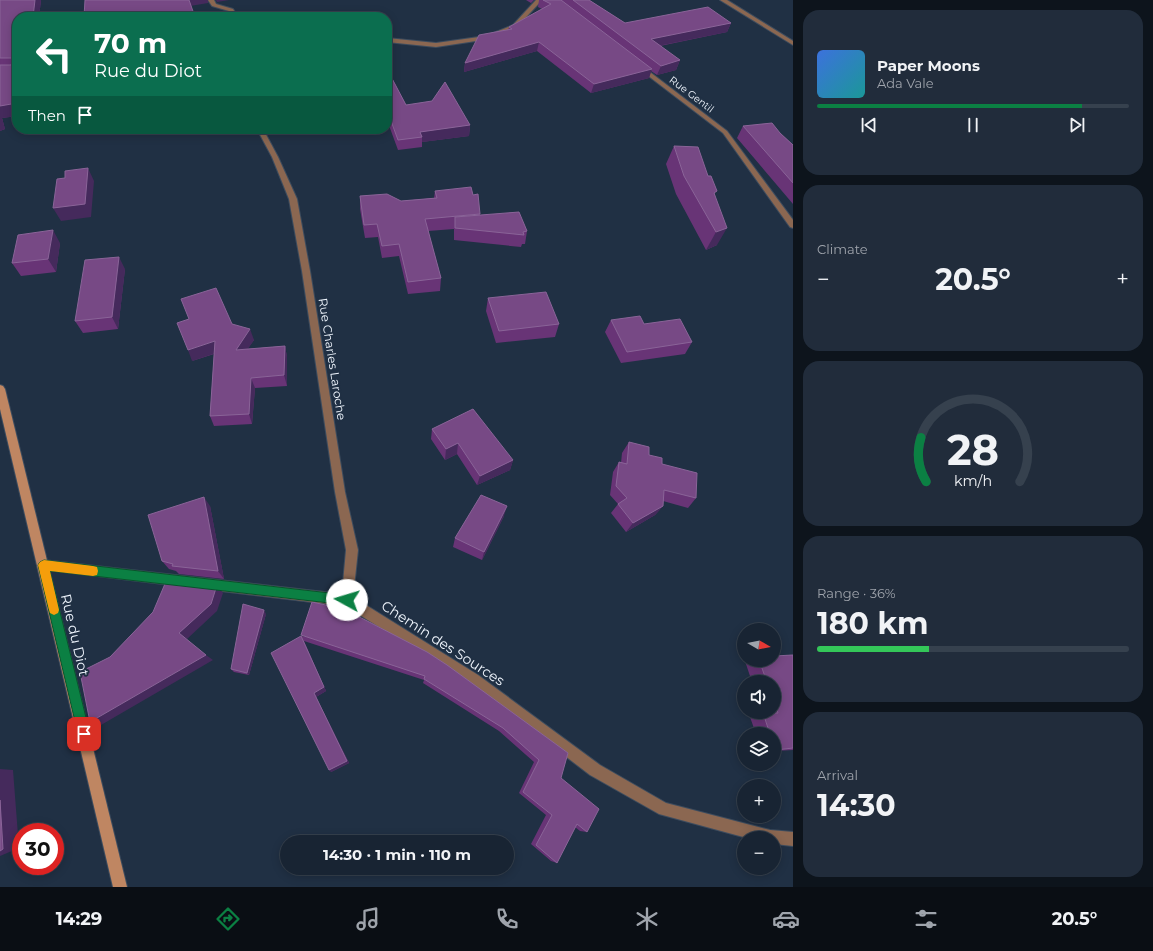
<!DOCTYPE html>
<html lang="en">
<head>
<meta charset="utf-8">
<style>
	body { margin:0; font-family:Montserrat,sans-serif; background:#212c3b; color:#f1f3f6; height:100vh; display:flex; flex-direction:column; font-size:15px; white-space:nowrap }
	* { box-sizing:border-box; margin:0 }
	p { font-size:13px; color:#9fa4ac }
	.icon { flex:none; width:22px; height:22px; fill:none; stroke:currentColor; stroke-width:2; stroke-linecap:round; stroke-linejoin:round }
	.map { position:relative; flex:1; overflow:hidden }
	.side { display:flex; flex-direction:column; gap:10px; padding:10px; background:#0d141c; width:360px }
	.side>* { flex:none }
	.banner { position:absolute; left:12px; top:12px; width:380px; height:122px; border-radius:16px; box-shadow:0 2px 10px #0003,0 0 0 1px #36414e; background:#0b6e4f; color:#fff; overflow:hidden }
	.needle { width:26px; rotate:99deg }
	.fabs { position:absolute; left:737px; top:623px; display:grid; gap:8px }
	.fabs a { display:grid; place-items:center; width:44px; height:44px; border-radius:50%; background:#182433; box-shadow:0 2px 10px #0003,0 0 0 1px #36414e; font-size:20px }
	.speed { position:absolute; left:12px; top:823px; display:flex; gap:8px; font-size:20px; font-weight:700; text-align:center }
	.speed>* { display:grid; place-content:center; width:52px; height:52px; border-radius:50%; background:#182433; box-shadow:0 2px 10px #0003,0 0 0 1px #36414e; line-height:1 }
	.speed .limit { border:6px solid #d22; background:#fff; color:#111 }
	.pin { position:absolute; display:grid; place-items:center; width:34px; height:34px; color:#fff; margin:-17px; border-radius:8px; box-shadow:0 2px 6px #0006 }
	.me { position:absolute; width:44px; margin:-22px; rotate:276deg; stroke-linejoin:round; filter:drop-shadow(0 0 3px #0008) }
	.turn { display:flex; align-items:center; gap:14px; height:84px; padding:0 16px; font-size:18px }
	.turn .icon { width:52px; height:52px; stroke-width:2.5 }
	.turn b { display:block; font-size:28px; line-height:34px }
	.then { display:flex; align-items:center; height:38px; padding:0 16px; background:#0003; gap:8px; font-size:15px }
	.big { font-size:30px; font-weight:700; line-height:1.1 }
	.side .tile { flex:1; display:flex; flex-direction:column; justify-content:center; gap:6px; min-width:0; padding:0 14px; border-radius:16px; background:#212c3b }
	.side .dial { align-items:center; gap:0 }
	.dial svg { height:104px; overflow:visible; fill:none; stroke:#36414e; stroke-width:7; stroke-linecap:round; text-anchor:middle }
	.dial text { fill:#f1f3f6; stroke:none }
	.song { display:flex; align-items:center; gap:12px }
	.cover { width:48px; height:48px; border-radius:6px; background:linear-gradient(135deg,hsl(220 70% 55%),hsl(180 70% 35%)) }
	.played { height:4px; border-radius:2px; background:linear-gradient(90deg,#0b8043 85%,#36414e 85%) }
	.keys { display:flex; justify-content:space-around; direction:ltr }
	.heat { display:flex; justify-content:space-between; align-items:center; font-size:22px; direction:ltr }
	.charge { height:6px; border-radius:3px; background:linear-gradient(90deg,#34c759 36%,#36414e 0) }
	.trip { position:absolute; left:280px; top:835px; width:234px; height:40px; border-radius:20px; background:#182433; box-shadow:0 2px 10px #0003,0 0 0 1px #36414e; font-weight:700; line-height:40px; text-align:center }
	.dock { display:flex; height:64px; justify-content:space-around; align-items:center; background:#0a0e14; color:#9fa4ac }
	.dock .icon { width:28px; height:28px }
	.dock .active { color:#0b8043 }
	.dock b { font-size:18px; color:#f1f3f6 }
	main { display:flex; flex:1; min-height:0 }
	.map>svg:first-child { display:block }
	.lines { fill:none; stroke-linecap:round; stroke-linejoin:round }
	.lane-casing { stroke:#3d4c5e; stroke-width:2 }
	.street-casing { stroke:#3d4c5e; stroke-width:2 }
	.secondary-casing { stroke:#3d4c5e; stroke-width:2 }
	.lane { fill:#8b6751; fill-rule:evenodd }
	.street { fill:#8b6751; fill-rule:evenodd }
	.secondary { fill:#bf8662; fill-rule:evenodd }
	.wall { fill:#683476 }
	.shaded-wall { fill:#452a5c }
	.building { fill:#774985; stroke:#8a6498 }
	.route { fill:#0b8043; stroke:#07532c }
	.slow { fill:#f59e0b }
	.labels { text-anchor:middle; stroke-width:4; stroke-linejoin:round; paint-order:stroke }
	.far-street-label { font-size:10px; fill:#eff5fd; stroke:#203044 }
	.street-label { font-size:12px; fill:#eff5fd; stroke:#203044 }
	.near-street-label { font-size:14px; fill:#eff5fd; stroke:#203044 }
</style>
</head>
<body>
<main>
<div class="map">
<svg width="793" height="887" viewBox="0 0 793 887">
	<rect width="100%" height="100%" fill="#203044"/>
	<g class="lines">
		<defs>
			<path id="lane" d="M208,0H214L216,4L233,9L238,17H232L229,11L212,6Z"/>
			<path id="street" d="M536,0H542L517,27L489,39L436,47L387,42V38L436,43L486,36L513,25Z
				M720,0H727L793,41V45Z
				M638,66H642L727,131L793,220V228L790,227L723,133L638,68Z
				M257,129H263L278,157L297,199L310,271L345,492L358,550L353,597L478,675L600,765L666,803L770,830L793,832V846L774,844V838H747L659,814L590,775L470,683L345,606L39,569L37,565L39,561L43,560L342,594L346,550L335,492L302,271L289,199L272,157Z"/>
			<path id="secondary" d="M0,385L3,386L5,389L127,887H113L0,409Z"/>
		</defs>
		<use href="#lane" class="lane-casing"/>
		<use href="#street" class="street-casing"/>
		<use href="#secondary" class="secondary-casing"/>
		<use href="#lane" class="lane"/>
		<use href="#street" class="street"/>
		<use href="#secondary" class="secondary"/>
	</g>
	<path class="wall" d="M0,0H41L39,17L17,116L2,118L5,129L0,131Z
		M526,0H534L531,3Z
		M539,0H561L562,1L561,0H589L625,23H731L727,32L660,46L680,60L676,70L657,75L651,71L649,78L591,93L537,51L464,72L465,63L508,30L509,27L542,9L538,7Z
		M387,69L406,105L470,125L469,136L422,142V147L398,150L387,120Z
		M743,126L780,133L793,145V204L737,138Z
		M674,146L708,176L715,194L717,245L706,250L676,194L666,164Z
		M435,191L480,214V215L527,231L525,244H522L521,247L454,240V229L428,231L441,278L440,291L408,294L399,256L382,258L378,237L365,238L360,209V196L401,201L434,198Z
		M60,243L56,272L21,276L12,263Z
		M125,269L118,329L83,333L75,321Z
		M488,298L559,324L555,337L496,343L486,311Z
		M611,320L644,324L692,342L685,354L621,363L605,332Z
		M232,324L254,340L247,349L285,346L287,357V386L255,388L252,424L214,426L210,416L214,354L192,361Z
		M432,429L513,460L510,470L477,485L457,454L445,460L431,439Z
		M629,442L662,464L696,498L688,508L663,501V506L655,515L626,532L611,513L618,504L610,495L613,472L619,462L621,463L622,453Z
		M210,506L224,579L179,574L176,571L169,569L162,561Z
		M504,516L482,560L453,547L455,538Z
		M266,614L249,675L234,672L231,669Z
		M301,636L427,652L561,778L587,832L580,831L575,827L557,863L551,861L531,844L546,815L519,793L534,762L499,731L423,683L424,680L304,641L326,691L316,697L349,763L331,772Z
		M793,655V750L774,751V734H756L750,717L763,713V712H774V682H752L745,661L748,660H774Z"/>
	<path class="shaded-wall" d="M35,0H41L39,17H33Z
		M189,0H208V3L190,6Z
		M216,0H229L217,2Z
		M731,23L727,32L648,48L651,39Z
		M539,42L537,51L464,72L465,63Z
		M680,60L676,70L657,75L661,66Z
		M652,69L649,78L591,93L594,84Z
		M17,103V116L2,118L5,129L0,131V106Z
		M470,125L469,136L422,142V137L420,132Z
		M88,168L94,181L91,217L61,221L53,208Z
		M727,228L717,245L706,250L716,232Z
		M53,230L60,243L56,272L48,259Z
		M119,257L125,269L118,329L112,317Z
		M250,329L254,340L240,361L236,350Z
		M215,341L219,352L192,361L188,350Z
		M285,346L287,357V386L284,375Z
		M251,378L255,388L252,424L249,414Z
		M458,443L457,454L445,460L446,449Z
		M513,460L510,470L477,485L480,476Z
		M204,497L210,506L224,579L218,571Z
		M507,506L504,516L482,560L484,552Z
		M663,506L655,515L626,532L633,523Z
		M217,585L223,593L217,611L187,639L179,633Z
		M264,610L266,614L249,675L247,673Z
		M301,636L326,691L316,697L349,763L331,772L329,770Z
		M206,655L213,660L101,725L90,722Z
		M0,769L13,770L19,848L0,856Z"/>
	<path class="building" d="M0,0H35L33,17H17V103L0,106V65H11L13,59L11,58H0Z
		M85,0H189L195,17H84Z
		M543,0H561L652,69L594,84L539,42L465,63L479,35L512,29L509,27L551,4Z
		M573,0H589L625,23L708,7L731,23L651,39L680,60L661,66Z
		M387,69L406,105L432,101L445,82L470,125L420,132L422,137L398,140L387,110Z
		M772,123L780,133L793,145V183L743,126Z
		M674,146L698,147L708,176H711L717,191L714,193L727,228L716,232L684,176Z
		M88,168L85,204L53,208L57,179L65,178V171Z
		M471,187L473,195L478,194L480,214L425,219L441,278L408,282L399,244L382,246L377,224L364,225L360,196L387,194L401,201L437,198L435,191Z
		M519,212L527,231L523,232L524,235L455,228V217Z
		M53,230L48,259L12,263L18,235Z
		M119,257L112,317L75,321L85,260Z
		M216,288L232,324L250,329L236,350L285,346L284,375L251,378L249,414L210,416L215,341L188,350L177,323L189,319L181,299Z
		M546,292L559,324L499,331L488,298Z
		M640,316L644,324L680,319L692,342L627,352L611,320Z
		M473,409L513,460L480,476L458,443L446,449L432,429Z
		M629,442L649,447V455L662,458V464L697,473L696,498L664,490L663,506L633,523L618,504L627,498L616,486L619,462L627,464Z
		M481,495L507,506L484,552L455,538Z
		M204,497L218,571L172,566L173,564L162,561L148,515Z
		M167,579L217,585L211,604L179,633L206,655L90,722L80,672L110,657L153,612Z
		M312,602L344,609L427,652L447,665L568,753L561,778L599,809L587,832L577,824L557,863L536,845L552,815L523,792L539,760L503,728L424,679L425,676L301,635Z
		M243,604L264,610L247,673L231,669Z
		M301,636L324,687L314,693L347,761L329,770L271,653Z
		M793,655V748L776,750L774,744V734H770L763,713H778L774,702V682H767L759,660H774V656Z
		M0,800L3,849L0,851Z"/>
	<path class="route" d="M44,560L347,595L351,596L352,600L351,604L347,605L50,571L90,734L88,738L84,740L79,738L78,734L38,565L40,562Z"/>
	<path class="slow" d="M44,560L93,566L97,567L98,571L97,575L93,576L50,571L59,610L58,613L54,615L50,613L49,610L38,565L40,562Z"/>
	<g class="labels">
		<g class="far-street-label">
			<text transform="translate(692 94) rotate(37)" y="4">Rue Gentil</text>
		</g>
		<g class="street-label">
			<text transform="translate(332 359) rotate(81)" y="4">Rue Charles Laroche</text>
		</g>
		<g class="near-street-label">
			<text transform="translate(75 635) rotate(77)" y="5">Rue du Diot</text>
			<text transform="translate(443 643) rotate(33)" y="5">Chemin des Sources</text>
		</g>
	</g>
</svg>
<div class="fabs">
<a><svg class="needle" viewBox="-14 -14 28 28"><path d="M0-13l5 13h-10z" fill="#e53935"/><path d="M0 13l5-13h-10z" fill="#9fa4ac"/></svg></a>
<a><svg class="icon" aria-label="sound" viewBox="0 0 24 24"><path d="M4 9h4l5-4v14l-5-4H4zM17 9q2 3 0 6"/></svg></a>
<a><svg class="icon" aria-label="layers" viewBox="0 0 24 24"><path d="M12 4l9 5-9 5-9-5zM3 14l9 5 9-5"/></svg></a>
<a>+</a>
<a>−</a>
</div>
<div class="speed"><div class="limit">30</div></div>
<div class="pin" style="left:84px;top:734px;background:#d93025"><svg class="icon" aria-label="arrive" viewBox="0 0 24 24"><path d="M6 21V4h12l-3 4 3 4H6"/></svg></div>
<svg class="me" style="left:347px;top:600px" viewBox="-20 -20 40 40"><circle r="19" fill="#fff"/><path d="M0-13L10 11 0 6-10 11z" fill="#0b8043"/></svg>
<div class="trip">14:30 · 1 min · 110 m</div>
<div class="banner">
<div class="turn"><svg class="icon" aria-label="left" viewBox="0 0 24 24"><path d="M17 20v-9H6M10 6l-5 5 5 5"/></svg><div><b>70 m</b>Rue du Diot</div></div>
<div class="then">Then<svg class="icon" aria-label="arrive" viewBox="0 0 24 24"><path d="M6 21V4h12l-3 4 3 4H6"/></svg></div>
</div>
</div>
<section class="side">
<div class="tile">
<div class="song"><i class="cover"></i><div><b>Paper Moons</b><p>Ada Vale</p></div></div>
<div class="played"></div>
<div class="keys"><svg class="icon" aria-label="previous" viewBox="0 0 24 24"><path d="M18 5L8 12l10 7zM5 5v14"/></svg><svg class="icon" aria-label="pause" viewBox="0 0 24 24"><path d="M8 5v14M16 5v14"/></svg><svg class="icon" aria-label="next" viewBox="0 0 24 24"><path d="M6 5l10 7-10 7zM19 5v14"/></svg></div>
</div>
<div class="tile"><p>Climate</p>
<div class="heat"><a>−</a><b class="big">20.5°</b><a>+</a></div>
</div>
<div class="tile dial"><svg viewBox="0 0 100 80">
<path d="M14 69A42 42 0 1 1 86 69"/>
<path d="M14 69A42 42 0 0 1 10 35" stroke="#0b8043"/>
<text x="50" y="56" font-size="32" font-weight="700">28</text>
<text x="50" y="72" font-size="11">km/h</text>
</svg></div>
<div class="tile"><p>Range · 36%</p><b class="big">180 km</b><div class="charge"></div></div>
<div class="tile"><p>Arrival</p><b class="big">14:30</b></div>
</section>
</main>
<nav class="dock">
<b>14:29</b>
<svg class="icon active" aria-label="directions" viewBox="0 0 24 24"><path d="M12 3l9 9-9 9-9-9zM9 14v-3h6M13 9l2 2-2 2"/></svg>
<svg class="icon" aria-label="music" viewBox="0 0 24 24"><path d="M9 18V5l10-2v13"/><circle cx="6" cy="18" r="3"/><circle cx="16" cy="16" r="3"/></svg>
<svg class="icon" aria-label="phone" viewBox="0 0 24 24"><path d="M5 4h4l2 5-3 2q2 4 5 5l2-3 5 2v4C11 20 4 13 5 4z"/></svg>
<svg class="icon" aria-label="climate" viewBox="0 0 24 24"><path d="M12 3v18M4 7l16 10M4 17L20 7"/></svg>
<svg class="icon" aria-label="car" viewBox="0 0 24 24"><path d="M5 17H2v-5l4-1 3-4h7l3 4 3 1v5h-3M9 17h6M6 11h13"/><circle cx="7" cy="17" r="2"/><circle cx="17" cy="17" r="2"/></svg>
<svg class="icon" aria-label="filters" viewBox="0 0 24 24"><path d="M4 7h16M4 17h16"/><circle cx="9" cy="7" r="2"/><circle cx="15" cy="17" r="2"/></svg>
<b>20.5°</b>
</nav>
</body>
</html>
